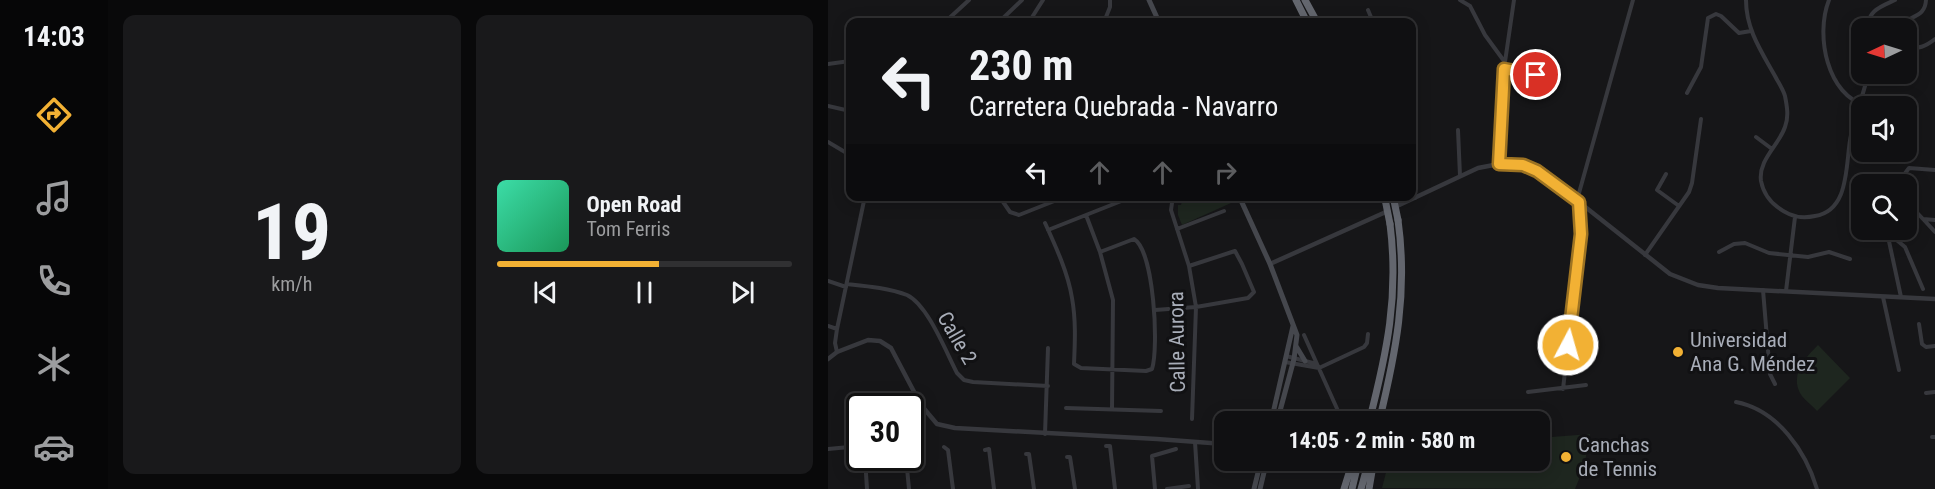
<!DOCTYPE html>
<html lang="es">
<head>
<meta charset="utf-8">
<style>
	body { margin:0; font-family:"Roboto Condensed",sans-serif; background:#19191b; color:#f1f3f6; height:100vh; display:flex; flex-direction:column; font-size:22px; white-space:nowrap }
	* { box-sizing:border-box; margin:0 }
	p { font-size:20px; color:#9c9d9f }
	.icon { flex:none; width:33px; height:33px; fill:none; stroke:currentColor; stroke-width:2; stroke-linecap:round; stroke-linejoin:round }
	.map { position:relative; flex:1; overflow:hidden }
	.details { display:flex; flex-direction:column; gap:15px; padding:15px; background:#09090a; width:720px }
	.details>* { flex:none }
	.hud { position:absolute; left:18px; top:18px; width:570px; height:183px; border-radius:12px; box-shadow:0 3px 15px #0003,0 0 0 2px #303032; background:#101012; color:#f1f3f6; overflow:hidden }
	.needle { width:39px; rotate:266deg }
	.controls { position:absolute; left:1023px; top:18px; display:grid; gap:12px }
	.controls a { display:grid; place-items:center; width:66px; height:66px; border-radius:12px; background:#101012; box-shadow:0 3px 15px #0003,0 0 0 2px #303032; font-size:30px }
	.speed { position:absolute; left:18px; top:393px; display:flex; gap:12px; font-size:30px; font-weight:700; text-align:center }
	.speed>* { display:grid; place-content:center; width:78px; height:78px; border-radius:50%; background:#101012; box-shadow:0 3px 15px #0003,0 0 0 2px #303032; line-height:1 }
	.speed .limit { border:3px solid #111; border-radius:9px; background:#fff; color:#111 }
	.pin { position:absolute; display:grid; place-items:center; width:51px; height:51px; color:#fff; margin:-26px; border:3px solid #fff; border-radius:50%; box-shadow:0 2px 6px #0007 }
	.me { position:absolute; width:66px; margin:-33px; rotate:6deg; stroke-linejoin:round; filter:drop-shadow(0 0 4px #0008) }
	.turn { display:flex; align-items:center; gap:21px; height:126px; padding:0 24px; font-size:27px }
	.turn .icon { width:78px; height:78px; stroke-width:2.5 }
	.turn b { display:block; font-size:42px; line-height:51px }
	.lanes { display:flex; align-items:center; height:57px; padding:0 24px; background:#0003; justify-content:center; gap:30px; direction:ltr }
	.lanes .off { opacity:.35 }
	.details .tile { flex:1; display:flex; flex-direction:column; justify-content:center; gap:9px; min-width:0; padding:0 21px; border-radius:12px; background:#19191b }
	.details .dial { align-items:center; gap:0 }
	.dial b { font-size:78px; line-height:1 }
	.song { display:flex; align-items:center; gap:18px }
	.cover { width:72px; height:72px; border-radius:9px; background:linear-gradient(135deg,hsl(160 70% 55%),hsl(150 70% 35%)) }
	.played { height:6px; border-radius:3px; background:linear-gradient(90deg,#f2b134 55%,#303032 55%) }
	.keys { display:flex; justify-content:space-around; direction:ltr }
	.details .tiles { flex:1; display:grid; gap:15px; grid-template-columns:repeat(2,1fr) }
	.trip { position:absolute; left:386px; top:411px; width:336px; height:60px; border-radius:12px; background:#101012; box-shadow:0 3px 15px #0003,0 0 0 2px #303032; font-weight:700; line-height:60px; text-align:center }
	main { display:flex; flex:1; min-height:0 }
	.menu { display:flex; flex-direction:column; width:108px; justify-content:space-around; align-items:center; background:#060607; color:#9c9d9f }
	.menu .icon { width:42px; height:42px }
	.menu .current { color:#f2b134 }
	.menu b { font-size:27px; color:#f1f3f6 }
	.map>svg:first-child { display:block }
	.green { fill:#1e261f }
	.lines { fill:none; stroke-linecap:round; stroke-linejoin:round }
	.minor { stroke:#37383d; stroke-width:4 }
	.tertiary { stroke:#37383d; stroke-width:4.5 }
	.secondary { stroke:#45474d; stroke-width:5 }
	.motorway { stroke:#63666e; stroke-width:7 }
	.motorway-bridge { stroke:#63666e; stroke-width:7 }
	.route-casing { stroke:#9d7322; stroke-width:15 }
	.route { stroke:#f2b134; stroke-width:10 }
	.poi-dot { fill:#f2b134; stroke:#111113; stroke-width:2 }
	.labels { text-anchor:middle; stroke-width:6; stroke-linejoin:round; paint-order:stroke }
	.street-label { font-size:21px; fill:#a8adb8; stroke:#111113 }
	.poi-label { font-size:21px; fill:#a8adb8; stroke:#111113; text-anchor:start }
</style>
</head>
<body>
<main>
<nav class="menu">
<b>14:03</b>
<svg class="icon current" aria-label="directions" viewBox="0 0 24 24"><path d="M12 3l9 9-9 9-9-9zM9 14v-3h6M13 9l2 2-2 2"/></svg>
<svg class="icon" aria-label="music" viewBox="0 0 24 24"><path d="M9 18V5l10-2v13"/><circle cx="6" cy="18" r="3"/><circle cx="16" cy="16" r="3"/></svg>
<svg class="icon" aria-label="phone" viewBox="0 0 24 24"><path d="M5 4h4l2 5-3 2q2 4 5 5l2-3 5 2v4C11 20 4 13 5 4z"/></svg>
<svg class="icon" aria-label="climate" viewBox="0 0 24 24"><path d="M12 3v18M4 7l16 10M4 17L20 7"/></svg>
<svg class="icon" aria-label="car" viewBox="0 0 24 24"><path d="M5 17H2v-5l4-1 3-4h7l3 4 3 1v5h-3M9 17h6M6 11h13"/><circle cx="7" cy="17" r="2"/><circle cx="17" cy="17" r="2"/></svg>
</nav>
<section class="details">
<div class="tiles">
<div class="tile dial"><b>19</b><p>km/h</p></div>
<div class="tile">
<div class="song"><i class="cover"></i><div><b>Open Road</b><p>Tom Ferris</p></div></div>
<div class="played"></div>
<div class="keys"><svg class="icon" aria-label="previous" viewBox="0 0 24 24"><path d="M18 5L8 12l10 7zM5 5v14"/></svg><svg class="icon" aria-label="pause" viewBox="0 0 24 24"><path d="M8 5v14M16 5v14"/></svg><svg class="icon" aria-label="next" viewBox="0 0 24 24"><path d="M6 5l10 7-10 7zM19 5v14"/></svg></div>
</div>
</div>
</section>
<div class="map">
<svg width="1107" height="489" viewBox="0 0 1107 489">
	<rect width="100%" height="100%" fill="#161618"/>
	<path class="green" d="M355,197H400L403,203L354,225L350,215V205H353Z
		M990,345L1022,378L989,411C984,405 975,399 972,393C962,374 978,357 990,345Z
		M762,434L756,467L747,489L554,488L561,461L711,460V438Z"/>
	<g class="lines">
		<path class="minor" d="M632,0L642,6L657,35L676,61
			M918,0C918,29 933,51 947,76C950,82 955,89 957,96C959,106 961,117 957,127C951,145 930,160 933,181C936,197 946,207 961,214C970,218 978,218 987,216C1023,210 1017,162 1023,135C1027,114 1036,94 1040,74
			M1001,0C987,35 999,96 1039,106
			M540,10L545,22
			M117,22L141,0
			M171,22L194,0
			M201,22L215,0
			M276,22L282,7V0
			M1041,28C1038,11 1054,6 1067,0
			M1071,28C1081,14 1097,19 1098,0
			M1078,47C1090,50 1098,46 1107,39
			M0,64L22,61
			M676,70L725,77
			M859,93L873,67L880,18L888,14L893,16L911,33L923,31
			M0,106L22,111
			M1078,112L1087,116
			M630,130L632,176
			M928,137L944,149
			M0,142L22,155
			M671,164L677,62L686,0
			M838,174L829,190L851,206
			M1075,184V176L1081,168L1107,170
			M584,189L587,198
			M171,196L182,212L191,215L239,196
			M345,196L343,210L361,266L368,307L364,419
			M1078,201L1095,219L1107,220
			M258,215L272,252L285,300L284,409
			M1096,220L1107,232
			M217,223C228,247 240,273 244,298C248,320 247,342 246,364L253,368L318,371L324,369C331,347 326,251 306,239L272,252
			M349,229L396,211
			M220,230L306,196
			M891,252L906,244L917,243L941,253L980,257L1001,252L1022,259
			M817,255L861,192L864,183L873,119
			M0,281L18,287
			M19,284C38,286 61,288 79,295C100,305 118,352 129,373L136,380L145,382L220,386
			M935,290L942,374L947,384
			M958,291L967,217
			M1055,297L1071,370
			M1073,297L1059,232L1077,247L1095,289
			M327,310L368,307L420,298L426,292L414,264L407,251L361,266
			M1091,324L1094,344L1098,347L1107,346
			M0,326L9,329
			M476,335L515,422
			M9,352L7,343L9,329L37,196
			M457,362L491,368L485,363L458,356
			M491,368L536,347L539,343L540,334
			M735,389L753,234L751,193L805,0
			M700,392L758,385
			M1098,393L1107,392
			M908,402C950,410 978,452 989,489
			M238,408L333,411
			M217,434L220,348
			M1104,437H1107
			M367,442L370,489
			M278,446H282L287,489
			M116,447L120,450L125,489
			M0,449L32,446
			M157,450L161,449L166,489
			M198,454H201L206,489
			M239,457H242L247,489
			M37,458L39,489
			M78,458L81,489
			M327,489L324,456L348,449
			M339,489L361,486"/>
		<path class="tertiary" d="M567,207L650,168L671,164L695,165L709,171L751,202L842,274L870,285L890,288L1107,299
			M442,264L560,211
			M0,359L9,352L40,340L52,341L63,348L93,405L109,424L127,428L329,439L396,444"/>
		<path class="secondary" d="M321,0L331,22
			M411,196L442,264L469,335L466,359L449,422
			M468,346L477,361
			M443,422L465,326
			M426,489L433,460
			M432,489L439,460"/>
		<path class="motorway" d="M468,0L479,22
			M477,0L489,22
			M541,422C559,352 571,296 562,224
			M551,422C568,352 580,292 570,220
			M516,489L525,460
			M524,489L531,460
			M533,489L541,460
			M541,489L546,460"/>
		<path class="motorway-bridge" d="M565,196L570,220
			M557,199L562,224"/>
	</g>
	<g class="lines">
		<defs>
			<path id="route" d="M708,75L676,69L671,164L695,165L709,171L751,202L753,234L740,345"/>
		</defs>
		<use href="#route" class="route-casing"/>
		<use href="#route" class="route"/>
	</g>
	<g class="poi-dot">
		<circle cx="850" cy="352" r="6"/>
		<circle cx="738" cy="457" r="6"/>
	</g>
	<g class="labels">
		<g class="street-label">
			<text transform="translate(129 338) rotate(60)" y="7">Calle 2</text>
			<text transform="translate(349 342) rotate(-91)" y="7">Calle Aurora</text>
		</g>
		<g class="poi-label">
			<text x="862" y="347">Universidad<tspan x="862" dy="24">Ana G. Méndez</tspan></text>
			<text x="750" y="452">Canchas<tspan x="750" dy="24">de Tennis</tspan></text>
		</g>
	</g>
</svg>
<div class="controls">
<a><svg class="needle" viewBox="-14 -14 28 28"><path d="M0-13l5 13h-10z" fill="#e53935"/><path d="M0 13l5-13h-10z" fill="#9c9d9f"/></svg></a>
<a><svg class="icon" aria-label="sound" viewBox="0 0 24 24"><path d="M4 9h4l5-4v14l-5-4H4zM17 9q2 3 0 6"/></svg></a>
<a><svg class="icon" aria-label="search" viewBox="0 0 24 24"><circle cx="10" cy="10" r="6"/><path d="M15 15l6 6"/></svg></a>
</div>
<div class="speed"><div class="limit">30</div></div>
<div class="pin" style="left:708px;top:75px;background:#d93025"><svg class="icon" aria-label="arrive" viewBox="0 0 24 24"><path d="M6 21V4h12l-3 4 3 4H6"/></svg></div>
<svg class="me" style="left:740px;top:345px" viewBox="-20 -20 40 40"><circle r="17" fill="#f2b134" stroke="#fff" stroke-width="3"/><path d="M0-11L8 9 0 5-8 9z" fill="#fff"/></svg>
<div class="trip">14:05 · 2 min · 580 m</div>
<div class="hud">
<div class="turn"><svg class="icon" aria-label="left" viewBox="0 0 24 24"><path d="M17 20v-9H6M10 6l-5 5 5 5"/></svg><div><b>230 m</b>Carretera Quebrada - Navarro</div></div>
<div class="lanes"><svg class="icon" aria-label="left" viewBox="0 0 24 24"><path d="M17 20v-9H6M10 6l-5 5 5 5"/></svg><svg class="icon off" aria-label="ahead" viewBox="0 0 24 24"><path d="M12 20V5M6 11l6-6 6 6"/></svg><svg class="icon off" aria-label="ahead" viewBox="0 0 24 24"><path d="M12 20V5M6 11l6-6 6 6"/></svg><svg class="icon off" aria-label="right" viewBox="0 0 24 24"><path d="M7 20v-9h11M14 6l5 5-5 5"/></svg></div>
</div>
</div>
</main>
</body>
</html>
